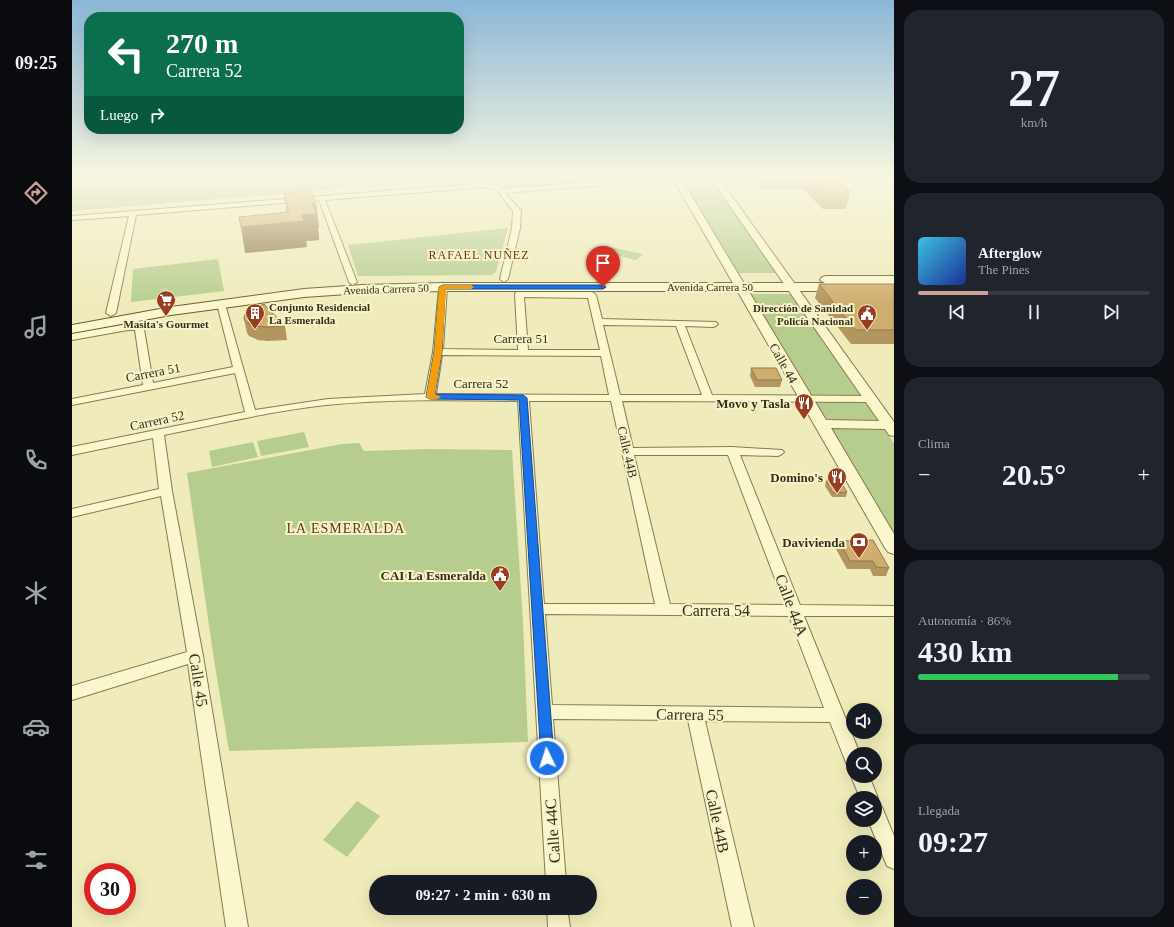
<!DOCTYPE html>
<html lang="es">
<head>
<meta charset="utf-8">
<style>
	body { margin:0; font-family:"Times New Roman",serif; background:#20242c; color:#f1f3f6; height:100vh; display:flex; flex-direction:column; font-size:15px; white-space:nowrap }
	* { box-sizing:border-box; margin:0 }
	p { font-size:13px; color:#9ea1a6 }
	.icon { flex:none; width:22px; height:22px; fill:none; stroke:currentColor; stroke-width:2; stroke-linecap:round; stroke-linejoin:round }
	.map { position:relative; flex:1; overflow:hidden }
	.drawer { display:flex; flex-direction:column; gap:10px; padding:10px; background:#0d0f14; width:280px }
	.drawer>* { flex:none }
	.banner { position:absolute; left:12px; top:12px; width:380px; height:122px; border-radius:16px; box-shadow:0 4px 16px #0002; background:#0b6e4f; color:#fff; overflow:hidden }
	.buttons { position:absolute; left:774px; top:703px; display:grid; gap:8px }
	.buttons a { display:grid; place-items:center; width:36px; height:36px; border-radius:50%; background:#171b24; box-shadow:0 4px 16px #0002; font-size:20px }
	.speed { position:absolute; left:12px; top:863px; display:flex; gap:8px; font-size:20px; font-weight:700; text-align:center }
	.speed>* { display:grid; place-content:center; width:52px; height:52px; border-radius:50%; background:#171b24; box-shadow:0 4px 16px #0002; line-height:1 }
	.speed .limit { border:6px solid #d22; background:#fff; color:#111 }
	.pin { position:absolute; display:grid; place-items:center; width:34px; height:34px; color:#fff; margin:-41px -17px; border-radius:50% 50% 50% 0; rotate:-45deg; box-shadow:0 0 4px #0007 }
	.pin .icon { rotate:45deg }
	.me { position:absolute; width:44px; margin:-22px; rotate:356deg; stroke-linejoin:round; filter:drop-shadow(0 0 3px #0008) }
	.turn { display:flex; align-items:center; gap:14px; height:84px; padding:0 16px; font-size:18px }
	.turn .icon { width:52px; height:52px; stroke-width:2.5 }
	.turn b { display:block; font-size:28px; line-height:34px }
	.then { display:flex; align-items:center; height:38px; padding:0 16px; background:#0003; gap:8px; font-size:15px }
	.big { font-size:30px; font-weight:700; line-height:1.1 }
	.drawer .tile { flex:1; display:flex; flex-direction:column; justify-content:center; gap:6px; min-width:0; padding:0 14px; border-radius:16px; background:#20242c }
	.drawer .dial { align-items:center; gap:0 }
	.dial b { font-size:52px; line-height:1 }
	.song { display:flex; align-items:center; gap:12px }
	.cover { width:48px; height:48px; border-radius:6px; background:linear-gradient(135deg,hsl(190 70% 55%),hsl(230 70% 35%)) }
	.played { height:4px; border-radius:2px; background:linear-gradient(90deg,#c9a197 30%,#363941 30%) }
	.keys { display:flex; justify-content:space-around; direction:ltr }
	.heat { display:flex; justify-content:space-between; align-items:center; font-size:22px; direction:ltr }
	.charge { height:6px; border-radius:3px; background:linear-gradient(90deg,#34c759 86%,#363941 0) }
	.trip { position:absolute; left:297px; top:875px; width:228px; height:40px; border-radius:20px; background:#171b24; box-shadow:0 4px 16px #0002; font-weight:700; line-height:40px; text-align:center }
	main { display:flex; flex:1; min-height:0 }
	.menu { display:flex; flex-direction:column; width:72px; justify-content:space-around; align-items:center; background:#090b0e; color:#9ea1a6 }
	.menu .icon { width:28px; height:28px }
	.menu .active { color:#c9a197 }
	.menu b { font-size:18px; color:#f1f3f6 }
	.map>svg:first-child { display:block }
	.green { fill:#b7cd8e }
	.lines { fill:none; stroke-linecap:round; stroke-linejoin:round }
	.minor-casing { stroke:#867a54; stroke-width:2 }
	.tertiary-casing { stroke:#867a54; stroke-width:2 }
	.secondary-casing { stroke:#685b37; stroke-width:2 }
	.minor { fill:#faf7cd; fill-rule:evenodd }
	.tertiary { fill:#faf7cd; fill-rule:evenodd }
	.secondary { fill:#faf7cd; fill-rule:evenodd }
	.wall { fill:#b2955f }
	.shaded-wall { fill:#91794d }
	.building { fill:#cfad6e; stroke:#91794d }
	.route { fill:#1a73e8; stroke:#114b97 }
	.slow { fill:#f59e0b }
	.labels { text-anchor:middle; stroke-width:4; stroke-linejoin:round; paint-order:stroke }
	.far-street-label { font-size:11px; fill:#352d1a; stroke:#f7f4ca }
	.far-poi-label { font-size:11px; font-weight:bold; fill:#352d1a; stroke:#f7f4ca; text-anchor:start }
	.far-neighbourhood-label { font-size:12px; letter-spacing:1px; fill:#633817; stroke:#f7f4ca }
	.street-label { font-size:13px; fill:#352d1a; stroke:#f7f4ca }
	.poi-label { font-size:13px; font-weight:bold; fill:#352d1a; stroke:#f7f4ca; text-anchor:end }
	.neighbourhood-label { font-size:14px; letter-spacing:1px; fill:#633817; stroke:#f7f4ca }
	.near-street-label { font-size:16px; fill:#352d1a; stroke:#f7f4ca }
</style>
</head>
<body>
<main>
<nav class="menu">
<b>09:25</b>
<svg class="icon active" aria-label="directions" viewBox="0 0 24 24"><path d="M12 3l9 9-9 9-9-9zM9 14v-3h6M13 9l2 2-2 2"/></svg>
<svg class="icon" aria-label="music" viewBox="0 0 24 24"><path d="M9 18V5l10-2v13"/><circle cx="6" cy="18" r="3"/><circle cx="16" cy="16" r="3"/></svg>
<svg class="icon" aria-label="phone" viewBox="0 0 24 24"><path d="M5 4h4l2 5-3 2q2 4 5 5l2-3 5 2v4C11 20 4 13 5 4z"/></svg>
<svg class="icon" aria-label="climate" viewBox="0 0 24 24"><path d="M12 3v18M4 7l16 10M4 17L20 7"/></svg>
<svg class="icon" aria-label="car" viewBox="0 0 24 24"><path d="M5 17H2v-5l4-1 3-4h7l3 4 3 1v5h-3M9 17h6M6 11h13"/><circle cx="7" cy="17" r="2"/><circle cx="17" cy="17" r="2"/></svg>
<svg class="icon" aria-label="filters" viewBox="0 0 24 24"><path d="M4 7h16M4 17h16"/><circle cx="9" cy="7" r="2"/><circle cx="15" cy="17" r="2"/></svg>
</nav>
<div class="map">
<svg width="822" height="927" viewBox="0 0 822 927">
	<rect width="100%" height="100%" fill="#efebba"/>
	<path class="green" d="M0,177H417L299,187L274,186L258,190L0,211Z
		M459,177H570L434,188L427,179Z
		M639,177L706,273H667L611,180Z
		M436,228L424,272L419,275L286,276L276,245Z
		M534,246L571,254L564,260L526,251Z
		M146,259L152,291L59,302L61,269Z
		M678,294H718L822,443V533Z
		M232,432L237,447L189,456L185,441Z
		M181,442L186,457L140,467L137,451Z
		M287,443L292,451L356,449L440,450L451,622L456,742L157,751L142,660L115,473L270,444Z
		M285,801L308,816L275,857L251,840Z"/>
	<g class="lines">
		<defs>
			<path id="minor" d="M583,177H611L608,179L433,193L449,211L448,228L436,279L432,282L428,279L440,228L441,211L424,189L415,187L253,200L285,282L281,285L277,282L247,200L64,215L44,313L39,316L34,313L57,216L0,220V216L415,183L428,187L430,189Z
				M371,284L375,287L371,349L446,350L443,294L444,292H520L524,295L530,319L644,322L646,324L644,326L641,327L613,326L640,395L799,396L804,399L799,402L550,401L561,448L660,447L710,450L712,452L710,454L706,456L668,455L728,605L822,606V616H732L788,754H781V767L775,765L758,722L633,721L682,927H660L616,720L481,719L494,882H474L446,401C382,400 317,399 254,405C199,411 146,424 92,435L100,491L131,656L176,927H154L116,664L0,700V686L115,652L89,496L0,517V509L87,489L81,438L0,455V447L173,412L163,373L0,405V399L71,385L63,330H56L0,340V334L56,324L67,325L72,329L81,383L161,367L145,304L149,301L153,304L183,410L256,399L353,394L361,352L367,287ZM452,297L516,298L528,350H456ZM531,325L604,326L630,395H548ZM370,355L529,356L537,395L364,394ZM457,401H539L583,604H472ZM562,455H656L713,605L598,604ZM473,614L717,616L752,708L480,705Z
				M781,772V776H797L806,798L804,804L803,798H788L779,776Z
				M803,804L810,807L822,836V869L815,866L796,820H803Z
				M475,908H495L498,927H476Z"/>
			<path id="tertiary" d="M600,177H608L754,420L807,421L638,177H646L822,422V436L817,435L813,429L759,428L822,534V554L816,552L813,548Z"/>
			<path id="secondary" d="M754,276H822V284H769L774,287L772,290L768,291H371L290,293L232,297L99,315L0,333V325L99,307L232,289L290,285L371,283H753L748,280L750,277Z"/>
		</defs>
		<use href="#minor" class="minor-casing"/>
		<use href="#tertiary" class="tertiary-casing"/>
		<use href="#secondary" class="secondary-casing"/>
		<use href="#minor" class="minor"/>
		<use href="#tertiary" class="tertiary"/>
		<use href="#secondary" class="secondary"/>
	</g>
	<path class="wall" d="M688,177H762L778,192L774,209H751L731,189H688L687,184Z
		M212,194L244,203L247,228H246L247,240L234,241L235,247L173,253L214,212Z
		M747,284H822V344H779L743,298Z
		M172,319L213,326L215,340L196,341L186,340L177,336L175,333Z
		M679,368L710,380L708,387H683L678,376Z
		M754,481L775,492L774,497H760L753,486Z
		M767,541L817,568L814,576H801L798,569H775L764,549Z"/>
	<path class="shaded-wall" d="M244,203L247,228H246L247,240L234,241L235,247L173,253L169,227L230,215L240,204Z"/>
	<path class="building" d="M739,177H762L778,192H755Z
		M238,188L244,203L240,204L244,214L230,215L232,221L169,227L167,217L217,212L212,194L223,193L222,190Z
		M747,284H822V330H783Z
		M192,304L213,326L194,327L184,326L174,322L172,319L173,314L177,310Z
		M679,368H704L710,380H685Z
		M754,481H768L775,492L761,493Z
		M801,540L817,568L804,567L801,561H778L767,541Z"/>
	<linearGradient id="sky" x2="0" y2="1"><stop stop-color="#8bb8d7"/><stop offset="0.58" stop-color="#f8f6e0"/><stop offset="1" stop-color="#f8f6e0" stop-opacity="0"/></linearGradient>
	<rect width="822" height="307" fill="url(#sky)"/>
	<path class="route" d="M371,285H531L534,287L531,289H374L373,291L370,352L363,394L451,395L455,398L482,758L480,762L475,764L471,762L469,758L447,400L358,399L354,397L362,352L367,291V287Z"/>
	<path class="slow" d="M371,285H399L402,287L399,289H374L370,352L363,394L369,397C366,400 357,400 354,397L362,352L367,287Z"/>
	<defs>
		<symbol id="supermarket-pin" viewBox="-11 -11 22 30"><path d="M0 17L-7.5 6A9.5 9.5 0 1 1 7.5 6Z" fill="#983c22" stroke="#f7f4ca"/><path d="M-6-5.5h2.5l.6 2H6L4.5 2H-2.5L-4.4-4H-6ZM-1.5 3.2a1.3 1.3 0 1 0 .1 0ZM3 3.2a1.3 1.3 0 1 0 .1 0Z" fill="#fff"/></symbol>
		<symbol id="building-pin" viewBox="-11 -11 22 30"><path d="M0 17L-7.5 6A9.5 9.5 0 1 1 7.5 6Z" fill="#983c22" stroke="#f7f4ca"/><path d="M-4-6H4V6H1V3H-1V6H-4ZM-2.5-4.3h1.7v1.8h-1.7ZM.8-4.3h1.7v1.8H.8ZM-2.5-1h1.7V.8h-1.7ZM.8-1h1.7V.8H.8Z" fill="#fff"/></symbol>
		<symbol id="civic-pin" viewBox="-11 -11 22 30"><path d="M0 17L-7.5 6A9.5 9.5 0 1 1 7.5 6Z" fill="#983c22" stroke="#f7f4ca"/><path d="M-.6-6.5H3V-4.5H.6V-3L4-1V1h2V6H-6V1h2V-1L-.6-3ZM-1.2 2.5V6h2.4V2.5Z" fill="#fff"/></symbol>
		<symbol id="restaurant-pin" viewBox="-11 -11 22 30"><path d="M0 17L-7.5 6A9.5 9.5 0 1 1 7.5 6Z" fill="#983c22" stroke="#f7f4ca"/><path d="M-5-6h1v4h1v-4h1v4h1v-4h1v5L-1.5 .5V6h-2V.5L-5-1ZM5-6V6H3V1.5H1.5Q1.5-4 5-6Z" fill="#fff"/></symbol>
		<symbol id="bank-pin" viewBox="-11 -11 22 30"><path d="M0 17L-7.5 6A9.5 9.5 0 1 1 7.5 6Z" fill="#983c22" stroke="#f7f4ca"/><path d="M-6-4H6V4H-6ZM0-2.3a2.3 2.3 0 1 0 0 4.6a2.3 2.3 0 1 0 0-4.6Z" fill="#fff"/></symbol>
	</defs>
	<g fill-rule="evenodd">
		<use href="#supermarket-pin" x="83" y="289" width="22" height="30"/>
		<use href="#building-pin" x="172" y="302" width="22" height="30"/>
		<use href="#civic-pin" x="784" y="303" width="22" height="30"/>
		<use href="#restaurant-pin" x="721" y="392" width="22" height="30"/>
		<use href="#restaurant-pin" x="754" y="466" width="22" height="30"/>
		<use href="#bank-pin" x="776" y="531" width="22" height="30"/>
		<use href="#civic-pin" x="417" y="564" width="22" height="30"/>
	</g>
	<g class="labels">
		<g class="far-street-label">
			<text x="638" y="291">Avenida Carrera 50</text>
			<text transform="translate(314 289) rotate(-2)" y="4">Avenida Carrera 50</text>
		</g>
		<g class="far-poi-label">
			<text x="197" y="311">Conjunto Residencial<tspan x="197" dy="13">La Esmeralda</tspan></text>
			<text x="781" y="312" text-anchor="end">Dirección de Sanidad<tspan x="781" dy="13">Policía Nacional</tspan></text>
			<text x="94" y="328" text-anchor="middle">Masita's Gourmet</text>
		</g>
		<g class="far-neighbourhood-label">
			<text x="407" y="259">RAFAEL NUÑEZ</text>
		</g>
		<g class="street-label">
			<text x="449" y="343">Carrera 51</text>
			<text transform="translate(712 363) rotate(60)" y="5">Calle 44</text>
			<text transform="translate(81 372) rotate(-11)" y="5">Carrera 51</text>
			<text x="409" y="388">Carrera 52</text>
			<text transform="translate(85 420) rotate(-12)" y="5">Carrera 52</text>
			<text transform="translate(556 452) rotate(77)" y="5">Calle 44B</text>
		</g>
		<g class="poi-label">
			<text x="718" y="408">Movo y Tasla</text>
			<text x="751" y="482">Domino's</text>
			<text x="773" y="547">Davivienda</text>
			<text x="414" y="580">CAI La Esmeralda</text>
		</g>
		<g class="neighbourhood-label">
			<text x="274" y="533">LA ESMERALDA</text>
		</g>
		<g class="near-street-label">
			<text transform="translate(720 605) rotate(69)" y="6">Calle 44A</text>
			<text x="644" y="616">Carrera 54</text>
			<text transform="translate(127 680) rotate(81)" y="6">Calle 45</text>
			<text transform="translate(618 714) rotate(1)" y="6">Carrera 55</text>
			<text transform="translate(646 821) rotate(78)" y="6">Calle 44B</text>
			<text transform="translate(480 831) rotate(-94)" y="6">Calle 44C</text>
		</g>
	</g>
</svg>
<div class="buttons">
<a><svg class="icon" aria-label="sound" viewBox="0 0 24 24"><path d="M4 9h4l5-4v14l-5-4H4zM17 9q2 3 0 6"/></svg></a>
<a><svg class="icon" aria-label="search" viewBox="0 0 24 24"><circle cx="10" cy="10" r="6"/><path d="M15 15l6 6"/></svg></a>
<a><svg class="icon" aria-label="layers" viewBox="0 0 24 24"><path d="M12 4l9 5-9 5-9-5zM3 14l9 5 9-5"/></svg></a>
<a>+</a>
<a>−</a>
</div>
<div class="speed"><div class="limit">30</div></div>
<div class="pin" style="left:531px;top:287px;background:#d93025"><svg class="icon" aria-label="arrive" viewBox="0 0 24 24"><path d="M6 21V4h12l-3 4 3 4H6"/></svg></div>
<svg class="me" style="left:475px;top:758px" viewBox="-20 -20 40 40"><circle r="17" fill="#1a73e8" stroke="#fff" stroke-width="3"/><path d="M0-11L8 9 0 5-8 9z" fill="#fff"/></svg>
<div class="trip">09:27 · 2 min · 630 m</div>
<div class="banner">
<div class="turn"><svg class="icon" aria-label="left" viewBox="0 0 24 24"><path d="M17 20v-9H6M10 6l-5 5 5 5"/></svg><div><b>270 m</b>Carrera 52</div></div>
<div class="then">Luego<svg class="icon" aria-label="right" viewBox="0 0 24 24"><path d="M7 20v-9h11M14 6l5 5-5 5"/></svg></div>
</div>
</div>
<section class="drawer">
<div class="tile dial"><b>27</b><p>km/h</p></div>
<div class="tile">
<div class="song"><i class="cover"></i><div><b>Afterglow</b><p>The Pines</p></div></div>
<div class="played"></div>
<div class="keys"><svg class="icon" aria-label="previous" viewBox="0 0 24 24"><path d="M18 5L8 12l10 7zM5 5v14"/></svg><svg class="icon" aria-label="pause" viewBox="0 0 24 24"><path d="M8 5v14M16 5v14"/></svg><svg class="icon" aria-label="next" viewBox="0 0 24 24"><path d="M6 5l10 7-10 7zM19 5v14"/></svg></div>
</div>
<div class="tile"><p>Clima</p>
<div class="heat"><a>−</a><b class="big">20.5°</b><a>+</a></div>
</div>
<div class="tile"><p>Autonomía · 86%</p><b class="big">430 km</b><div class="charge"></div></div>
<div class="tile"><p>Llegada</p><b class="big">09:27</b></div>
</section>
</main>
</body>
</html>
